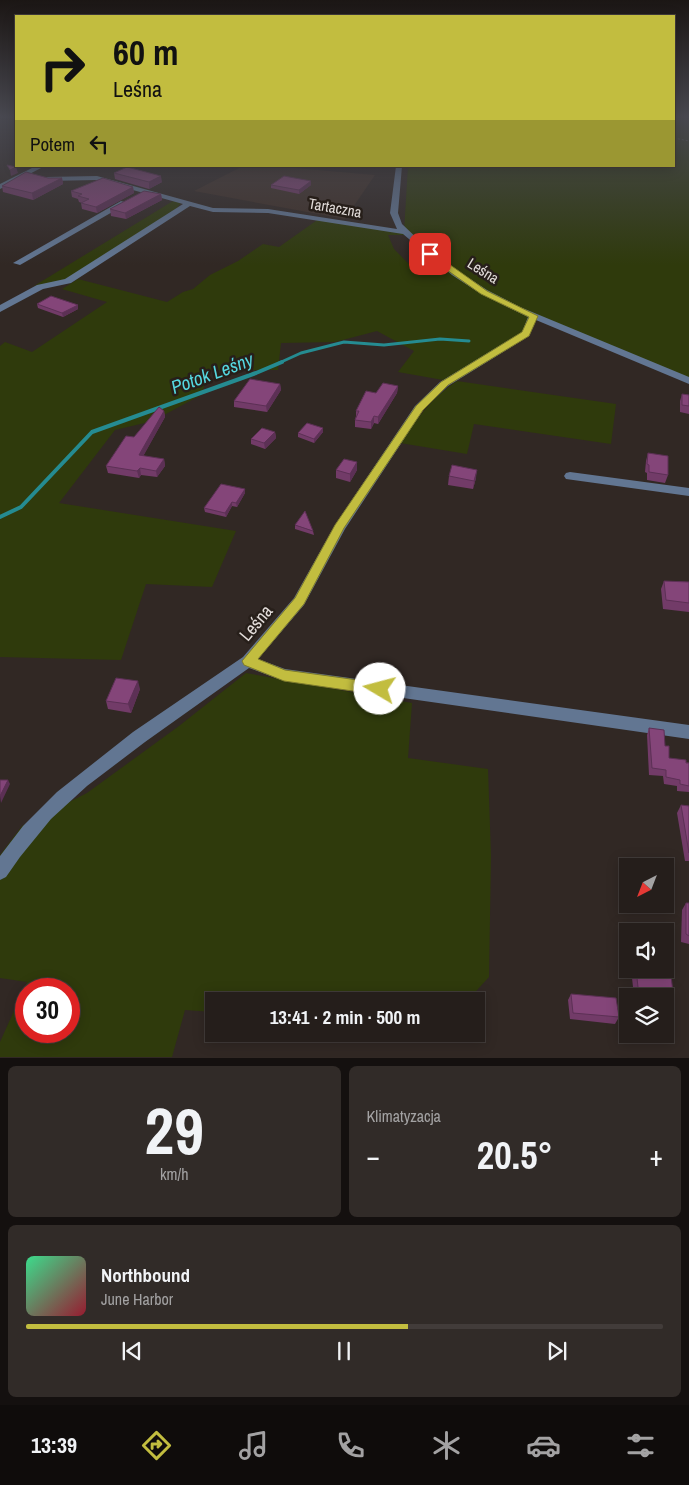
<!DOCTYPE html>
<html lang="pl">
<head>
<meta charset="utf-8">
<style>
	body { margin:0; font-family:"Archivo Narrow",sans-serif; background:#312b28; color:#f1f3f6; height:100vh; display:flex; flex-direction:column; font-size:19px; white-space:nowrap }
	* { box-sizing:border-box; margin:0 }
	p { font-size:16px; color:#a3a2a3 }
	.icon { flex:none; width:28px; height:28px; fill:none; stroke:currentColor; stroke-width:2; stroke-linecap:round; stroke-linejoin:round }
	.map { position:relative; height:1058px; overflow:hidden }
	.panel { display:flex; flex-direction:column; gap:8px; padding:8px; background:#14100f; flex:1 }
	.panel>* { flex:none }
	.banner { position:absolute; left:15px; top:15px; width:660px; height:152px; border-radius:0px; box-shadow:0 2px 12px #0003,0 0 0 1px #423c3a; background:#c2bd3f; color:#111; overflow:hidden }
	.needle { width:32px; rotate:222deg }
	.buttons { position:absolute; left:619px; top:858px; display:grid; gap:10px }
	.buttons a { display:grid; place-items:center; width:55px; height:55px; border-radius:0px; background:#251e1b; box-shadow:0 2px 12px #0003,0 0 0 1px #423c3a; font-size:25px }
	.speed { position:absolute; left:15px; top:978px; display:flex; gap:10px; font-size:25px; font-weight:700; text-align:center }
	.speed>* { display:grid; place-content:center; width:65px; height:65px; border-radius:50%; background:#251e1b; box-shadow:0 2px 12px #0003,0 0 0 1px #423c3a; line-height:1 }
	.speed .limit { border:8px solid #d22; background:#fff; color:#111 }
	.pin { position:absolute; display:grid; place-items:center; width:42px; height:42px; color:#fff; margin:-21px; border-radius:10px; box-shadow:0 2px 8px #0006 }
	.me { position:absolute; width:55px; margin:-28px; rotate:278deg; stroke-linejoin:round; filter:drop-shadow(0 0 4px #0008) }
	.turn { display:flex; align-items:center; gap:18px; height:105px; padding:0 15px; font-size:22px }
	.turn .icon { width:65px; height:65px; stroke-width:2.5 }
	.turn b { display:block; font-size:35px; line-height:42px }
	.then { display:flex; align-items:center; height:48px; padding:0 15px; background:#0003; gap:10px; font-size:19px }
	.big { font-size:38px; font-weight:800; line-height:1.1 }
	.panel .tile { flex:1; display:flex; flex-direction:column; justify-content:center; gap:8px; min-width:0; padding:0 18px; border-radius:8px; background:#312b28 }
	.panel .dial { align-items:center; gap:0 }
	.dial b { font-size:65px; line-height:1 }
	.song { display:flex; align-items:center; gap:15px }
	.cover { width:60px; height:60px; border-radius:8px; background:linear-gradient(135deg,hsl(150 70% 55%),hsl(350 70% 35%)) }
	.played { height:5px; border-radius:2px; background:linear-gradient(90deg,#c2bd3f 60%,#423c3a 60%) }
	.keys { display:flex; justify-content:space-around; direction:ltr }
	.heat { display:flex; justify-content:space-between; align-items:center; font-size:28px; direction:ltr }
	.panel .tiles { flex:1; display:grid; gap:8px; grid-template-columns:1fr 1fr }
	.tile:last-child { grid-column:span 2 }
	.trip { position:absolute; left:205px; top:992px; width:280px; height:50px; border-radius:0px; background:#251e1b; box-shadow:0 2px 12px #0003,0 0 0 1px #423c3a; font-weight:800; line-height:50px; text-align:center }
	.tabs { display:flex; height:80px; justify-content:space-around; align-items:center; background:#0f0c0b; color:#a3a2a3 }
	.tabs .icon { width:35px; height:35px }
	.tabs .on { color:#c2bd3f }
	.tabs b { font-size:22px; color:#f1f3f6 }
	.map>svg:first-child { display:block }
	.built { fill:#3f3028 }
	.green { fill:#2f3a0c; fill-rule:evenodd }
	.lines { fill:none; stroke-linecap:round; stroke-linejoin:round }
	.stream-far1 { stroke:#258b91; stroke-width:3 }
	.stream { stroke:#258b91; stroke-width:4 }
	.path { stroke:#6c6460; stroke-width:1; stroke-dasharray:2 2; stroke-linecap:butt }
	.minor { fill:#627692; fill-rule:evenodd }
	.wall { fill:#723b68 }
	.shaded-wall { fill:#5c3055 }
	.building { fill:#844579; stroke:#5c3055 }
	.route { fill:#c2bd3f; stroke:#7e7b29 }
	.labels { text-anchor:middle; stroke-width:5; stroke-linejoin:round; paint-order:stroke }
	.far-street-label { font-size:15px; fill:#e2dcd9; stroke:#271f1a }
	.street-label { font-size:18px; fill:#e2dcd9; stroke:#271f1a }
	.water-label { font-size:19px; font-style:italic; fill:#55d7e0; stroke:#271f1a }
</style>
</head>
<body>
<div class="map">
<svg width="689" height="1058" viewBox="0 0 689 1058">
	<rect width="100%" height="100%" fill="#312824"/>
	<path class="built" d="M243,166H273L375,175L345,219L194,191Z"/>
	<path class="green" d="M674,117H689V381L534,316L517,339L443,380L398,372L414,351L377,331L335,342L281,343L278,370H210L201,395L153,421L115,430L59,503L236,531L212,587L146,584L121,660L0,657V346L5,342L32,352L107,302L62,289L78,279L167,302L183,292L193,289L210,275L238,261L263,244L279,247L320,218L404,232L408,166H674ZM388,235H408L439,262L411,266L394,249Z
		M173,201L181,203L177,208L66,280L34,286Z
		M457,381L616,404L611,444L474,424L467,454L400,443C418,418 431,398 457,381Z
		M246,673L412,703L408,758L488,769L491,856L489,977L467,1001H214V1012L185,1010L172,1057H0V1042L27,982L0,978V855L22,826L87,793L179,726ZM26,989H69V1031H26Z"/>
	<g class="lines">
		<path class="stream-far1" d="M279,363L301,353L344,342L384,345L440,339L469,341"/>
		<path class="stream" d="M0,517L21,507L92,432L256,373L282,362"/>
		<path class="path" d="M674,138L689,141"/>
		<path class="minor" d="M36,166H45L0,189V184Z
			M396,166H402L398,213L402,224L423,244L458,271L487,290L520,307L689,377V384L536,320L529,336L448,386L423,410L345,529L304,605L258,659L285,669L689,725V739L284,681L249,668L145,742L87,786L51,819L20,857L6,877L0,880V856L23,826L57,792L133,732L243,657L294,598L335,525L415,406L440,382L522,332L528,317L481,294L452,275L403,234L268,213L213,212L190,206L71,283L43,289L0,312V305L37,285L65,279L183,204L97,180L46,181L43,179L46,177L97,176L213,208L268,209L397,229L390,213Z
			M121,201L128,203L20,265L13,263Z
			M570,472L689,488V496L566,479L564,476L566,473Z"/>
	</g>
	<path class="wall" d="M114,173L162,182L149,189L115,179Z
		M48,178H62L63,184L33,200L3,192L2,186Z
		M311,181V185L299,194L271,188V185Z
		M133,187L134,193L97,213L82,209L81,203H82L79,202L78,199L72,197L71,191Z
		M161,194L162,200L126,219L111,216L110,209Z
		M37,304L78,305V309L63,317L38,308Z
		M280,384L281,390L267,412L234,407V401Z
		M398,386L397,393L378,424L374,423L371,429L355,427V420L356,416V411L376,393Z
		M682,394L689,395V439V414L680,412V401Z
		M164,411L165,417L143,456L164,459L165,466L157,477L141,475L139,478L108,473L106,466L134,437Z
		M323,428V432L314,443L298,437V433Z
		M275,432L276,438L265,449L251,444V439Z
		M648,453L668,475L665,483L647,480V473L645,472L646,461Z
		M357,462V470L350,482L336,478V470Z
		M449,476L476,478L473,489L448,485Z
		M245,489V493L237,507L232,506L226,517L205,512L204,508Z
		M295,525L313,531L314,535L295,529Z
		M664,581L689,582V612L663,609L661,589Z
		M140,689L131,713L108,709L106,701Z
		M649,728L665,746L669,758L689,763V792L677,791V786L664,784L663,776L649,775L647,735Z
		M681,805L689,806V861H685L677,813Z
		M686,903H689V944L681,942L682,910Z
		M631,969H665L674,1001L670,1007H665V996H634Z
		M571,994L619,1017L615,1024L570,1019L568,1000Z"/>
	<path class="shaded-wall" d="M16,167L18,173L11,176L10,170Z
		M161,176L162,182L149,189V182Z
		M62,178L63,184L33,200L32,193Z
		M311,181V185L299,194V190Z
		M133,187L134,193L97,213L96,207Z
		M161,194L162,200L126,219L125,213Z
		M78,305V309L63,317L62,313Z
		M280,384L281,390L267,412L266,406Z
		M398,386L397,393L378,424V417Z
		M164,411L165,417L140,462L139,455Z
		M374,416V423L371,429V422Z
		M323,428V432L314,443V439Z
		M275,432L276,438L265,449L264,443Z
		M164,459L165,466L157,477L156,471Z
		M357,462V470L350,482V474Z
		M140,468L141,475L139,478L137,471Z
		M477,470L476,478L473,489L474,481Z
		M245,489V493L237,507L236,503Z
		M232,502V506L226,517L225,513Z
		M138,681L140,689L131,713L128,704Z
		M8,780L10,784L1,803L0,796Z"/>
	<path class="building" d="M7,165L16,167L10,170Z
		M127,167L161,176L149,182L114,173Z
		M26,172L48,178H62L32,193L2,186Z
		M284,176L311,181L299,190L271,185Z
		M103,178L133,187L96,207L81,203L89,199L78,196L82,194L71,191Z
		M144,191L161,194L125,213L110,209Z
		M51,296L78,305L62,313L37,304Z
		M250,379L280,384L266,406L234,401Z
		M383,383L398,386L378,417L374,416L371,422L355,420L359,411H356L366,391L376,393Z
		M682,394L689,395V406L682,405Z
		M159,407L164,411L139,455L164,459L156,471L140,468L137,471L106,466L126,436L134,437Z
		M307,423L323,428L314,439L298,433Z
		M262,428L275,432L264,443L251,439Z
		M648,453L668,456V475L649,472V465L647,464Z
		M344,459L357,462L350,474L336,470Z
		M452,465L477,470L474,481L449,476Z
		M221,484L245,489L236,503L232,502L225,513L204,508Z
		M305,511L313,531L295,525Z
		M664,581L689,582V603L666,600Z
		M116,678L138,681L128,704L106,701Z
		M649,728L664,730L665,746H669V758L686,760V763H689V786L680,784V780L666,777V770L652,768Z
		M0,780H8L0,796Z
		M681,805L689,806V853Z
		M686,903H689V936L686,934Z
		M665,966L670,967L674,1001L665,999V996H639L636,969H665Z
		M571,994L616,998L619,1017L573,1013Z"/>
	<linearGradient id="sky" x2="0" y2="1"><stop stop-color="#1b1614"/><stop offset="0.44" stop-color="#484850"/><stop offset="1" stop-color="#484850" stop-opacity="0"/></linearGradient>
	<rect width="689" height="265" fill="url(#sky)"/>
	<path class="route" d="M427,252H432L487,291L538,316L529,336L448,385L423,410L344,528L304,604L258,659L285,670L380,683L385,685L387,689L385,693L380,695L284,681L244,665L242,661L295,598L335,525L416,406L441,382L522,332L529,317L481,294L427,256Z"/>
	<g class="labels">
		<g class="far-street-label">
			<text transform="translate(335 208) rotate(10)" y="5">Tartaczna</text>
			<text transform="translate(483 271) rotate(32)" y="5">Leśna</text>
		</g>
		<g class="street-label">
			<text transform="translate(256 623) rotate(-50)" y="6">Leśna</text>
		</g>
		<g class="water-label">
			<text transform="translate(212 373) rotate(-20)" y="7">Potok Leśny</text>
		</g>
	</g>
</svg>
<div class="buttons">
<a><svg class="needle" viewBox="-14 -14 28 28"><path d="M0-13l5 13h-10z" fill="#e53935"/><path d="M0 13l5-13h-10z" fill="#a3a2a3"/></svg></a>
<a><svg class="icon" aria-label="sound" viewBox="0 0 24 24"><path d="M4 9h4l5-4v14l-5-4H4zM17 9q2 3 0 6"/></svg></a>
<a><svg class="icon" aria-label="layers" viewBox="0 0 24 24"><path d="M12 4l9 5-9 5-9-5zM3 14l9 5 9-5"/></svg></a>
</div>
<div class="speed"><div class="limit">30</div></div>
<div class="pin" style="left:430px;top:254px;background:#d93025"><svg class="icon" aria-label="arrive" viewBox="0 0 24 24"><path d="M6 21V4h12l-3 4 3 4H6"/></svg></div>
<svg class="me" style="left:380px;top:689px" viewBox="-20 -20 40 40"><circle r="19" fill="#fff"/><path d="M0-13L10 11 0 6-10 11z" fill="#c2bd3f"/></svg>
<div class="trip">13:41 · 2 min · 500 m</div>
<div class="banner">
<div class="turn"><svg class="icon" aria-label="right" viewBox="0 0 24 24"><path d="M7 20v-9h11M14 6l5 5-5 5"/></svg><div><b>60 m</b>Leśna</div></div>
<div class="then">Potem<svg class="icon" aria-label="left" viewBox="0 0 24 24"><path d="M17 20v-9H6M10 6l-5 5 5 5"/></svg></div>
</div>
</div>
<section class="panel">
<div class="tiles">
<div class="tile dial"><b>29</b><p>km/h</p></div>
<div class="tile"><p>Klimatyzacja</p>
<div class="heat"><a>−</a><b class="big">20.5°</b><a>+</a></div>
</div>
<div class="tile">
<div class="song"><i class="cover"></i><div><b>Northbound</b><p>June Harbor</p></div></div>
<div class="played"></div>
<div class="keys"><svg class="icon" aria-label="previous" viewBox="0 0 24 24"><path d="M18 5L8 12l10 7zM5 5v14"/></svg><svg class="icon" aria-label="pause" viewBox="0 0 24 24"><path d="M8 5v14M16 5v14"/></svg><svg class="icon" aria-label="next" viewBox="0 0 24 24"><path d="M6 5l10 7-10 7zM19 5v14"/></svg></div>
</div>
</div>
</section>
<nav class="tabs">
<b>13:39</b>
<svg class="icon on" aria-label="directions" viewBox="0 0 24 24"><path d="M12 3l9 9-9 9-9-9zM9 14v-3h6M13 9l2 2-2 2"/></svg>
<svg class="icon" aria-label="music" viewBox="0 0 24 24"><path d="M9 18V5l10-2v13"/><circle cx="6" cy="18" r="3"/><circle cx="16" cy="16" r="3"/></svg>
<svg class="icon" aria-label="phone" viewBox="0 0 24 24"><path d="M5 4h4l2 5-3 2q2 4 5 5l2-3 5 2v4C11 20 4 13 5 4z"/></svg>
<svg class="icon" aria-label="climate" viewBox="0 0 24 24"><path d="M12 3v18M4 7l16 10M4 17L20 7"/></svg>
<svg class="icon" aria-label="car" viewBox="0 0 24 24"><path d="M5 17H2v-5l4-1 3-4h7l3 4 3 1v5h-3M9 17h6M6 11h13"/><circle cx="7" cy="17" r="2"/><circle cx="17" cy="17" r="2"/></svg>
<svg class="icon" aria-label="filters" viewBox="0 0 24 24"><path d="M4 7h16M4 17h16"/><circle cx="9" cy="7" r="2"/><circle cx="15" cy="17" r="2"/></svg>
</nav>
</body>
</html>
